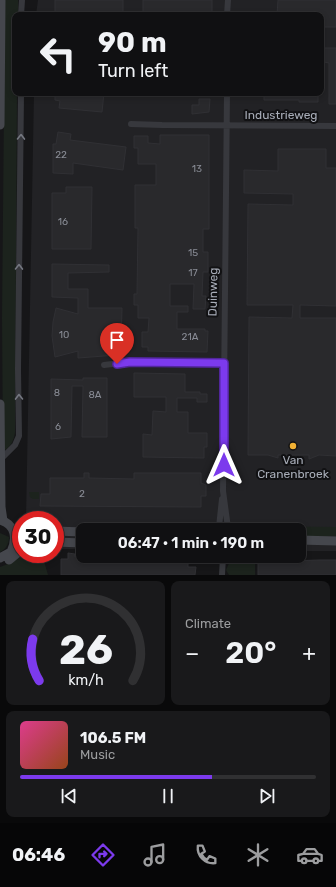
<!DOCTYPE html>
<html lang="en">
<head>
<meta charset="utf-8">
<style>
	body { margin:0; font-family:Rubik,sans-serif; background:#19191b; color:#f1f3f6; height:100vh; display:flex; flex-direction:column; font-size:15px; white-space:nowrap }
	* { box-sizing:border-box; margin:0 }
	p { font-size:13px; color:#9c9d9f }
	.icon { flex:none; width:22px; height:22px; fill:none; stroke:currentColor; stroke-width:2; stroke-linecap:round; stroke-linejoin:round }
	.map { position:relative; height:575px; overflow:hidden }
	.sheet { display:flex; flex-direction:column; gap:6px; padding:6px; background:#09090a; flex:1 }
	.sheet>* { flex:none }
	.hud { position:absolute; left:12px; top:12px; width:312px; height:84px; border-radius:8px; box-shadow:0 2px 6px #0003,0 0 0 1px #303032; background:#101012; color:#f1f3f6; overflow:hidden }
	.speed { position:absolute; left:12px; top:511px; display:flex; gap:8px; font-size:20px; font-weight:700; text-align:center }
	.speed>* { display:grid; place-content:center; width:52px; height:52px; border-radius:50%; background:#101012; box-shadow:0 2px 6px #0003,0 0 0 1px #303032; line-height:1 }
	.speed .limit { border:6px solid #d22; background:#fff; color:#111 }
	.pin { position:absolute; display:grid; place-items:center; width:34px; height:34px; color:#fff; margin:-41px -17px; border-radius:50% 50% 50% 0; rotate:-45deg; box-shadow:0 0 4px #0007 }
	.pin .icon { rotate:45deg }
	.me { position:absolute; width:44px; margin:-22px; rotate:0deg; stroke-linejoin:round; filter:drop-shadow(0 0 3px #0008) }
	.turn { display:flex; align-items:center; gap:14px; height:84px; padding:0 20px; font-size:18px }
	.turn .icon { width:52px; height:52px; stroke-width:2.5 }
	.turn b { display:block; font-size:28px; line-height:34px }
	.big { font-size:30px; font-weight:600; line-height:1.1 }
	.sheet .card { flex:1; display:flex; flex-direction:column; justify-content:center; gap:6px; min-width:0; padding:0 14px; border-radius:8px; background:#19191b }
	.sheet .dial { align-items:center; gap:0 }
	.dial svg { height:104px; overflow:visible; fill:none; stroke:#303032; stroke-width:7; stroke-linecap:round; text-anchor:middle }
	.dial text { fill:#f1f3f6; stroke:none }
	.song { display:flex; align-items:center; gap:12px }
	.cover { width:48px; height:48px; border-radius:6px; background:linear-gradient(135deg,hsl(330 70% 55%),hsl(20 70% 35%)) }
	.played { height:4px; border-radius:2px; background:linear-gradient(90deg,#7c3aed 65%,#303032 65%) }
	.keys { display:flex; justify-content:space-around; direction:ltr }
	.heat { display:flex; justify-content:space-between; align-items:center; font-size:22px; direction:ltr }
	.sheet .tiles { flex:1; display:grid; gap:6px; grid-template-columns:1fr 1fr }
	.card:last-child { grid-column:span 2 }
	.trip { position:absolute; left:76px; top:523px; width:230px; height:40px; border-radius:8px; background:#101012; box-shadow:0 2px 6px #0003,0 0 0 1px #303032; font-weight:600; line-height:40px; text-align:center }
	.tabs { display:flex; height:64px; justify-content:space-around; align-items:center; background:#060607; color:#9c9d9f }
	.tabs .icon { width:28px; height:28px }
	.tabs .selected { color:#7c3aed }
	.tabs b { font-size:18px; color:#f1f3f6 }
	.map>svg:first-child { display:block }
	.built { fill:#222225 }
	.green { fill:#1c231d }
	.building { fill:#29292c; stroke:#303034 }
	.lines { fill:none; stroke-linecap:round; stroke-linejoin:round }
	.minor { stroke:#37383d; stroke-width:6 }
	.secondary { stroke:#45474d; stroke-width:9 }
	.oneway { stroke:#757881 }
	.route-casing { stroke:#51269a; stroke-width:10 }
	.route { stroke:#7c3aed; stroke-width:7 }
	.poi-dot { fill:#f2b134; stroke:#111113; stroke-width:1.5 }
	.labels { text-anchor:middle; stroke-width:4; stroke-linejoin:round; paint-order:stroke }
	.number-label { font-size:10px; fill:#888b94 }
	.street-label { font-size:12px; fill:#a8adb8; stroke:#111113 }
	.poi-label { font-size:12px; fill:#a8adb8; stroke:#111113 }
</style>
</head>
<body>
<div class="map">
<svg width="336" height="575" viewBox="0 0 336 575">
	<rect width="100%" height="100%" fill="#161618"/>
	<path class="built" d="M38,0H336V551H299V530H83V549H55V520H26L34,93H321V15H36Z"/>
	<path class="green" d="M5,0H18V15H15V93H17L15,433C13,442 11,447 3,451L2,318Z
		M29,492H39V499H33L30,497Z
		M242,526L336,527V536H299V530H247Z
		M0,533L9,537C9,544 6,549 0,552Z
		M22,554H49L44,561L48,575H0V567L8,564Z
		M234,556H258L255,558V575H229L226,570L230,561Z"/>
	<path class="building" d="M55,0H123V15H55Z
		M143,0H212V15H143Z
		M278,0H336V27H321V15H277Z
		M324,48H336V104H329V63L324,62Z
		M55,93H104L102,112L59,108L60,101L55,100Z
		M264,93H318V102H299V100H264Z
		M199,99H210L209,112L192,114V105H199Z
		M58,132L71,134L70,140L126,147L123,170L73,163V174L53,173V144H56Z
		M160,135H209V229H203V252H208V272H203L202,296H206L205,309H193L194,284H170V306H188V312H177V329H205V331H208L207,352L148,351V347H142V332H148L149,318H138V305H134V294H137L138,228H135V185H156V164H138V148H134V136H148V143L160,144Z
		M278,149H326V168H336V306L300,305V318H336V456L319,455L309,459V455H278V458L268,455H248L249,317L292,318L293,305H247L248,204L293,205V194L244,193V170L278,171Z
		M66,187H92L91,249H52V193H66Z
		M52,264L109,265V272L68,273V289H88V308H122L121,345H116L117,355L78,358V351L55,357L52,336L53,322L56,308L78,314V298L52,297Z
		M134,373L185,374V392H200V394H207V402H197V398H177V412H188V433H207V447H204V458L143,457V434L152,435L153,411L166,412V397H134Z
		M83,378H107V437H82L83,386H72L71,437L51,439V379L83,380Z
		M84,473H89V478L134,479V473H201V483L206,485V496H201V507L40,506L41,494H50V478H84Z
		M68,553L75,554L74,556H91V560H110L111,556H128V561L188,562V567H196L195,575H61V559H68Z
		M319,560H336V575H258V562Z"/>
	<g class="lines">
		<path class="minor" d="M21,15L22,0
			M227,15L228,0
			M227,93L223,491L228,528
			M131,124L162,125L336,126
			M104,365L129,362L224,363
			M1,459L15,445L19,436L18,370L21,93
			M219,527L222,499
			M222,575L223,557"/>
		<path class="secondary" d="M0,125L1,0
			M0,404L1,507L3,521
			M0,520C16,524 17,539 11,552L0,558
			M212,530C218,526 224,526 231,530
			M55,531L83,532
			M299,540L336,541
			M55,542L83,543
			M216,556L223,557L227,556
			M9,560L21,550"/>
	</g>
	<defs><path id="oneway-chevron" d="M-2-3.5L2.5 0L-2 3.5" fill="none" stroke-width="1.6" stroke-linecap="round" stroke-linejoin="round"/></defs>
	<g class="oneway">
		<use href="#oneway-chevron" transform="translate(21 137) rotate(-89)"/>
		<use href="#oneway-chevron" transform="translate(19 267) rotate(-89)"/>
		<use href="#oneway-chevron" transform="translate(19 397) rotate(-91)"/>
	</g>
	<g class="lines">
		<defs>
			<path id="route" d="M117,364L130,362L224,363V465"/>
		</defs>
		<use href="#route" class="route-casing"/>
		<use href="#route" class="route"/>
	</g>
	<circle class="poi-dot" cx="293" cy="446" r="4"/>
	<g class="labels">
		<g class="number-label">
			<text x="61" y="158">22</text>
			<text x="197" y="172">13</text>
			<text x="63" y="225">16</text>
			<text x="193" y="256">15</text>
			<text x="193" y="276">17</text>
			<text x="64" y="338">10</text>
			<text x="190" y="340">21A</text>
			<text x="57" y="396">8</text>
			<text x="95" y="398">8A</text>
			<text x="58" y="430">6</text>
			<text x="82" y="497">2</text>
		</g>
		<g class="street-label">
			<text x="281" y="119">Industrieweg</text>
			<text transform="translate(213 292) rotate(-89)" y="4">Duinweg</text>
		</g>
		<g class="poi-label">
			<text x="293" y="464">Van<tspan x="293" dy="14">Cranenbroek</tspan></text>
		</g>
	</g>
</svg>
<div class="speed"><div class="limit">30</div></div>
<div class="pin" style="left:117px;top:364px;background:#d93025"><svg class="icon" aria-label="arrive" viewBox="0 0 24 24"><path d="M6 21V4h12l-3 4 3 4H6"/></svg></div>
<svg class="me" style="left:224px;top:465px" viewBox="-20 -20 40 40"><path d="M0-17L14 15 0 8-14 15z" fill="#7c3aed" stroke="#fff" stroke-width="4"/></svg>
<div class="trip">06:47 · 1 min · 190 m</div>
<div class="hud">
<div class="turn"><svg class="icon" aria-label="left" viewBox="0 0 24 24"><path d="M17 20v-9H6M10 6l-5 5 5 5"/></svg><div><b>90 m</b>Turn left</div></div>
</div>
</div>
<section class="sheet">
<div class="tiles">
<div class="card dial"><svg viewBox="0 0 100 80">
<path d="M14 69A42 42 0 1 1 86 69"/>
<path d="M14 69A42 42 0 0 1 9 37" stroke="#7c3aed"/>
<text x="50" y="56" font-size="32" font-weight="700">26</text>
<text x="50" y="72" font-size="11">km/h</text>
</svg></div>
<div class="card"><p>Climate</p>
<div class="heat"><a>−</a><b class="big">20°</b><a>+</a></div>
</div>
<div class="card">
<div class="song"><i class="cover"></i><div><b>106.5 FM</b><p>Music</p></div></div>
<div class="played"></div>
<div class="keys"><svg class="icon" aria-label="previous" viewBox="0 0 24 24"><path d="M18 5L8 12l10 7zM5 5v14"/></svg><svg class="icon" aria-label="pause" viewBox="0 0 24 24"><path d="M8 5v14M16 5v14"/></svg><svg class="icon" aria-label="next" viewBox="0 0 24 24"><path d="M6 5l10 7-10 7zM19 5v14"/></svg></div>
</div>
</div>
</section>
<nav class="tabs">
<b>06:46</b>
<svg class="icon selected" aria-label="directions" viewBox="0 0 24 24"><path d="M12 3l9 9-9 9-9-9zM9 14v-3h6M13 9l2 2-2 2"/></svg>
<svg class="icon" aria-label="music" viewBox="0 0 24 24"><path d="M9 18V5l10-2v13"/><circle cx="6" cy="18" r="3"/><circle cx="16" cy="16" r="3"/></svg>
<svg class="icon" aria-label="phone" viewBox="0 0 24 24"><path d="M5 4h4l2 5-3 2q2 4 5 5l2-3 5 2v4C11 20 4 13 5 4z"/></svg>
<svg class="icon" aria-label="climate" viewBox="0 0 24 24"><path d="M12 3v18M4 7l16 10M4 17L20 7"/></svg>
<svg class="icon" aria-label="car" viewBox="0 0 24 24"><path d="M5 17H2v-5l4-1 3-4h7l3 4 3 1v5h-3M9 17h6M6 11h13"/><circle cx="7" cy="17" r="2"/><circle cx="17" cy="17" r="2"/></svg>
</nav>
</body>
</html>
